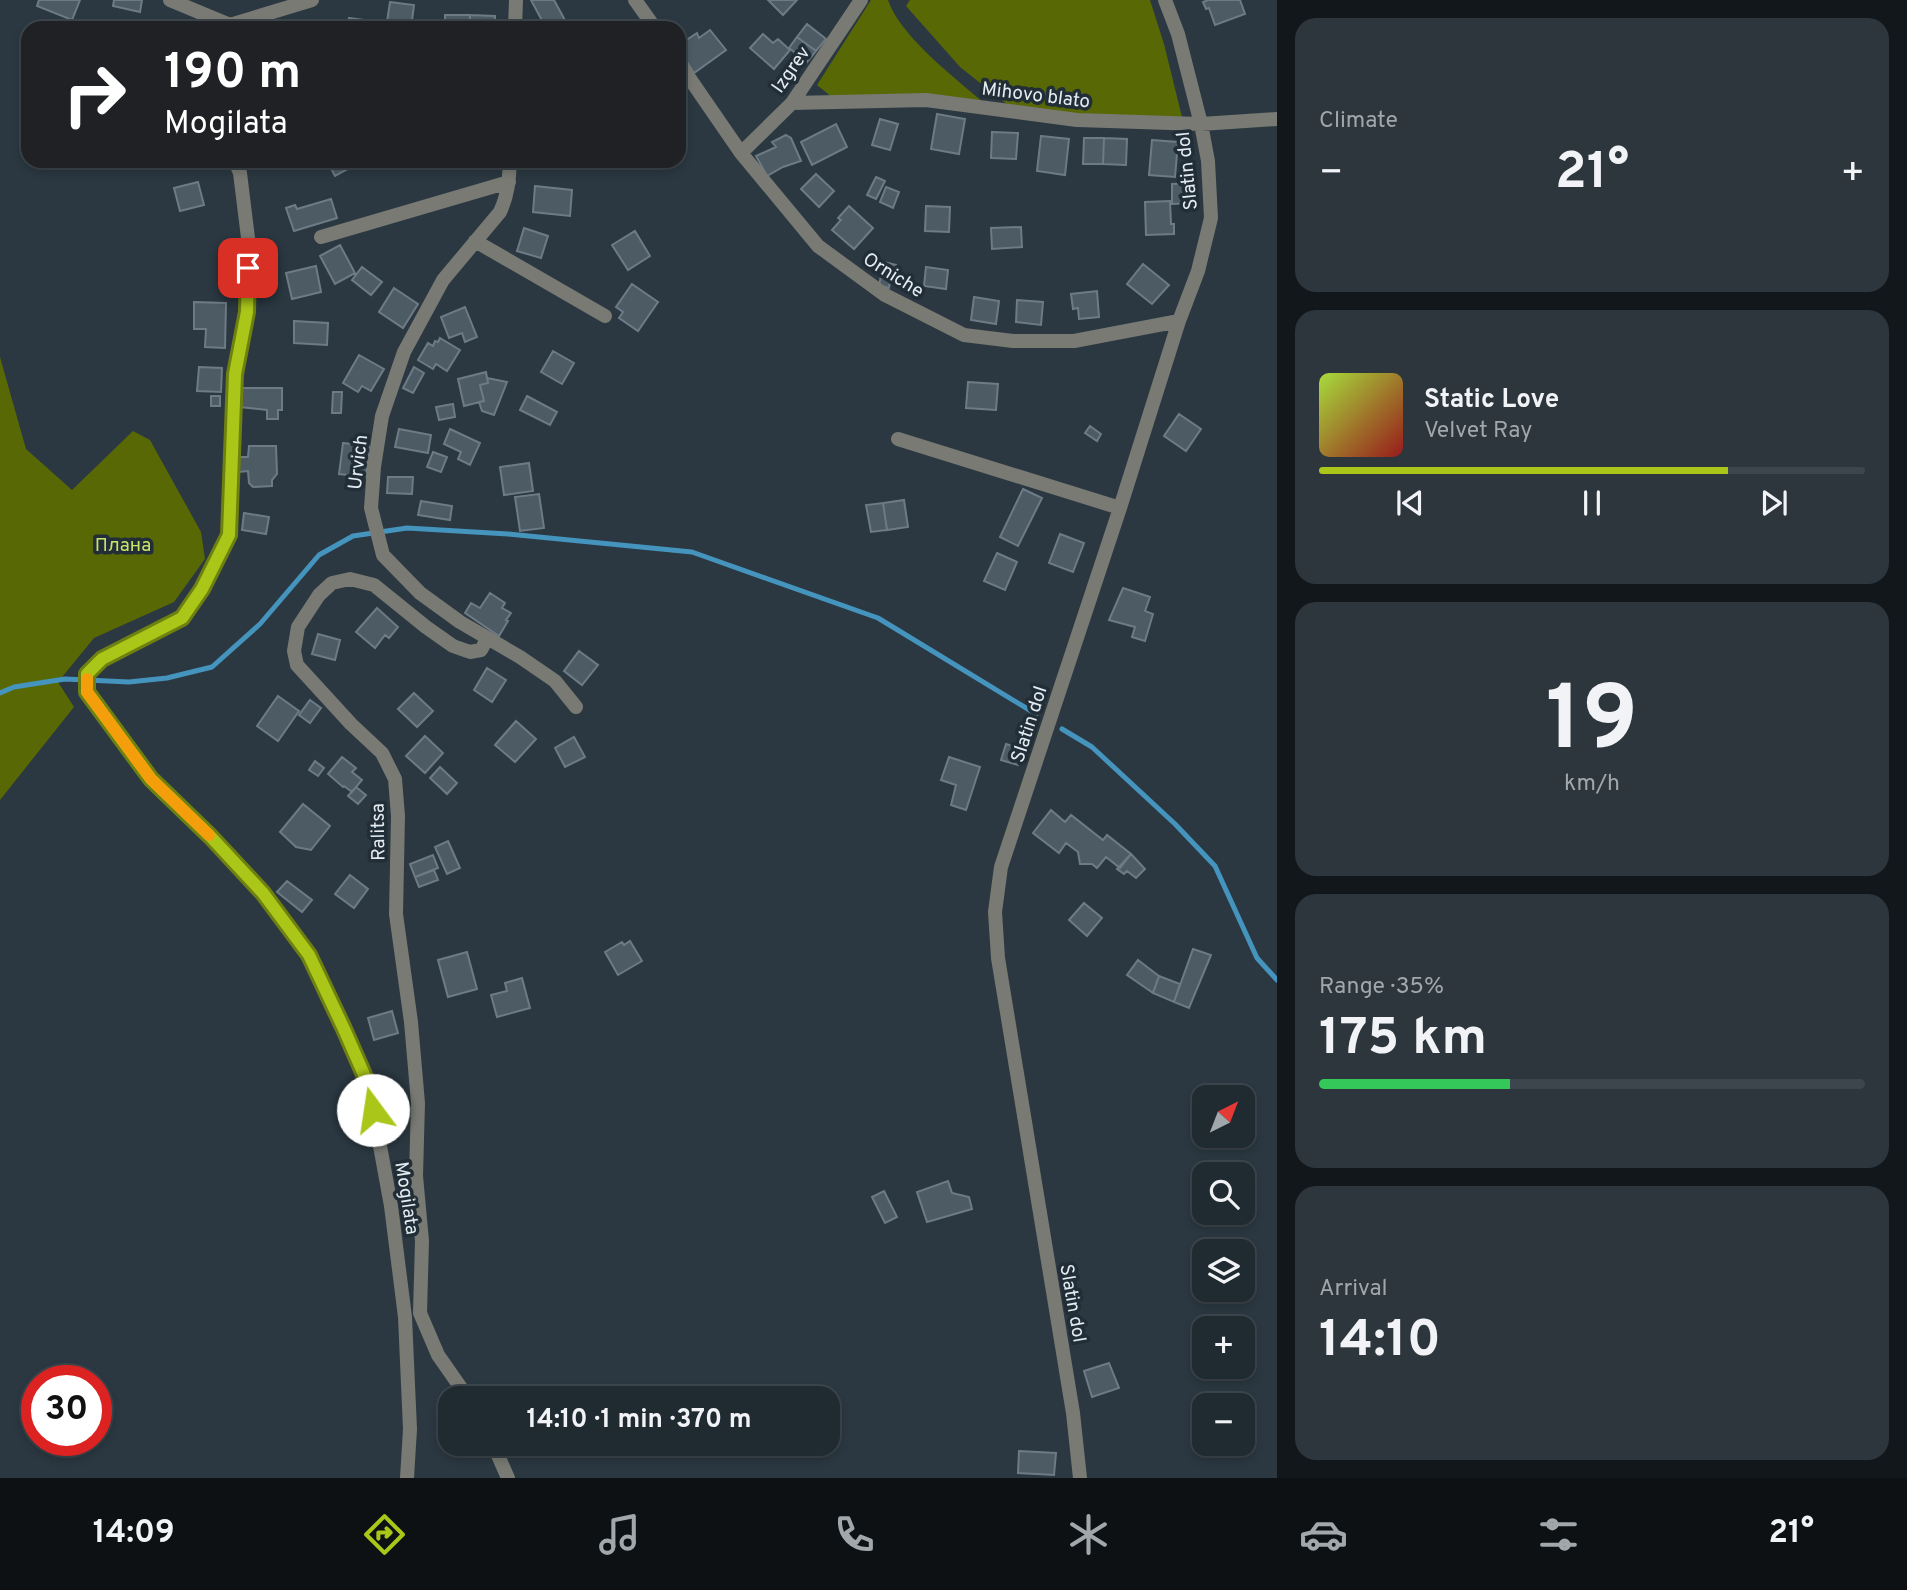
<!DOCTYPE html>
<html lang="en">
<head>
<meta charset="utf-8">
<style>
	body { margin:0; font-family:Overpass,sans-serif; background:#2d363d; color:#f1f3f6; height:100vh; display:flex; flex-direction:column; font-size:26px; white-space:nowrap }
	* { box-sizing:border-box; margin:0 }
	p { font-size:23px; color:#a2a7ab }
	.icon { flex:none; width:38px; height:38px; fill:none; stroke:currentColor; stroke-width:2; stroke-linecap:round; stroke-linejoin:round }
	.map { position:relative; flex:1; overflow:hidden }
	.panel { display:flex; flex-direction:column; gap:18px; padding:18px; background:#12171b; width:630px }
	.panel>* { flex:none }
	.hud { position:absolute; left:21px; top:21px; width:665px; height:147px; border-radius:21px; box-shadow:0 4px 10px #0003,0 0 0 2px #3d464d; background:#202124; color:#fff; overflow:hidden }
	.needle { width:46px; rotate:42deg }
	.controls { position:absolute; left:1192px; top:1085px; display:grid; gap:14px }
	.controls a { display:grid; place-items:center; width:63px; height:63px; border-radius:14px; background:#202a31; box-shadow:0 4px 10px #0003,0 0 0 2px #3d464d; font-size:35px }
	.speed { position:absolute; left:21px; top:1365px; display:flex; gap:14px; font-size:35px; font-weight:700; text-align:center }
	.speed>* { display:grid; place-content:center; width:91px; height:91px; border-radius:50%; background:#202a31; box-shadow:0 4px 10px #0003,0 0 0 2px #3d464d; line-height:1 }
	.speed .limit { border:10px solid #d22; background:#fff; color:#111 }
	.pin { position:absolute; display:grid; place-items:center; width:60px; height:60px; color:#fff; margin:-30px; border-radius:14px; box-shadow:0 4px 10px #0006 }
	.me { position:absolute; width:77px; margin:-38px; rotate:346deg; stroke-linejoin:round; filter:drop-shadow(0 0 5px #0008) }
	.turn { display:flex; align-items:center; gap:24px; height:147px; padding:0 28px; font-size:32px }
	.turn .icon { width:91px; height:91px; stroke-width:2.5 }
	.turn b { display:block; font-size:49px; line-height:60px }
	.big { font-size:52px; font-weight:700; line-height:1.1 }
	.panel .card { flex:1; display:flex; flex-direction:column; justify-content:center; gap:10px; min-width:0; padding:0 24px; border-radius:21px; background:#2d363d }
	.panel .dial { align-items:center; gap:0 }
	.dial b { font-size:91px; line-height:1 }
	.song { display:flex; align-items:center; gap:21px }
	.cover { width:84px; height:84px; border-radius:10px; background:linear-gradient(135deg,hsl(80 70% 55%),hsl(0 70% 35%)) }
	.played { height:7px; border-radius:4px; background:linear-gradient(90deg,#aac719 75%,#3d464d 75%) }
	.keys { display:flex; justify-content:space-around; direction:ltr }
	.heat { display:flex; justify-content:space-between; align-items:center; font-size:38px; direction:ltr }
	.charge { height:10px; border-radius:5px; background:linear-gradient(90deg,#34c759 35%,#3d464d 0) }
	.trip { position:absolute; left:438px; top:1386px; width:402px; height:70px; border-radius:21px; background:#202a31; box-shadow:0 4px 10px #0003,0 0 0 2px #3d464d; font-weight:700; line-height:70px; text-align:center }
	.menu { display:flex; height:112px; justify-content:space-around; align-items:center; background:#0d1114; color:#a2a7ab }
	.menu .icon { width:49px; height:49px }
	.menu .selected { color:#aac719 }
	.menu b { font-size:32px; color:#f1f3f6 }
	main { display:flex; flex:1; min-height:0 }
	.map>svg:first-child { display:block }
	.green { fill:#586805 }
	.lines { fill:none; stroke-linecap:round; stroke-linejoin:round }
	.stream { stroke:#4494be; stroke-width:5 }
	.building { fill:#4d5b65; stroke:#6d7b86; stroke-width:2 }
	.minor { stroke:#787a73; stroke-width:14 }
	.route-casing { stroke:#6e8110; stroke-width:18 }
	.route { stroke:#aac719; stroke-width:12 }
	.slow { stroke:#f59e0b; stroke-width:12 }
	.labels { text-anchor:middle; stroke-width:7; stroke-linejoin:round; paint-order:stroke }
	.street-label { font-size:19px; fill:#e4ecf2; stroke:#212e37 }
	.park-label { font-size:19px; fill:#c9e369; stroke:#212e37 }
</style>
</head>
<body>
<main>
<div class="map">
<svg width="1277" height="1478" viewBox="0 0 1277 1478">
	<rect width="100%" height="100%" fill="#2b3841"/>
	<path class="green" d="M871,0H888C900,36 954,77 983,102L833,98L817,85Z
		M910,0H1150L1164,44L1182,117L1075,115L1008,105L960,67L906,6Z
		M0,357L26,449L72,490L133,431L150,440L201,532L205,559L174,602L94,638L58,682L74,707L0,800Z"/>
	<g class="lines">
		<path class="stream" d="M0,693L14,687L65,679L129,682L167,678L212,667L260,624L319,555L353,536L407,528L508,534L692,552L878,618L1036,714
			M1062,729L1092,747L1175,824L1215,866L1257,958L1277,980"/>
	</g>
	<path class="building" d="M39,0H80L72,20L37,6Z
		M114,0H142L140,12L113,6Z
		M531,0H554L566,22L555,28H546Z
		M768,0H797L783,15Z
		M1208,0H1240L1245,14L1215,25L1209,8L1206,9L1203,2Z
		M390,2L414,5L411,28H386Z
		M445,15H470V28H445Z
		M470,15L495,16V28H470Z
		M349,18L373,21L372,28H348Z
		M807,24L826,39L816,51L797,37Z
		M710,30L726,50L694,73L679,49V45L697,33L699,38Z
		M763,34L773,43L778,39L790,50L774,69L750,48Z
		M797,37L816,51L807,62L789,48Z
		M937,114L965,119L959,154L931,149Z
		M880,119L898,124L890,150L872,145Z
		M836,124L847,147L812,165L801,142Z
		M992,132L1018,133L1016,159L991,158Z
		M786,135L791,138L801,161L783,167L767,176L756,156L776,147L772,142Z
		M1041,136L1069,139L1065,175L1037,171Z
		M1084,138H1104L1103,164H1083Z
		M1104,138L1127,139L1126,165L1103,164Z
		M1152,140L1178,142L1175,177L1149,175Z
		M327,161H353L355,165L335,176Z
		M816,174L834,191L819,207L801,189Z
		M876,177L885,181L876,199L867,195Z
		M198,182L204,205L180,211L174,188Z
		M1195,183L1196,203L1172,204V184Z
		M535,186L572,190L570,216L533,212Z
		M886,187L899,192L893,208L880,202Z
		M331,199L337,218L294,231L286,208L295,205L297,209Z
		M1170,201L1171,224H1174V234L1146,235L1145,202Z
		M849,206L873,228L854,249L832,230L841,220L838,218Z
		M926,206L950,207L949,232L925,231Z
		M1021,227L1022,247L992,249L991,228Z
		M524,228L548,236L541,258L517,251Z
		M635,231L650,256L628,270L612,245Z
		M340,245L355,273L335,284L320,256Z
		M884,262L896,265L894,272L901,273L899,283L890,281L889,288L879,285Z
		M1143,264L1169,285L1152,304L1127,284Z
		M316,266L321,292L292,299L286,273Z
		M362,267L382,282L371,295L352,280Z
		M926,267L948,270L946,289L924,286Z
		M632,284L658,302L638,331L619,318L623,312L616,307Z
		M394,288L418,304L403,328L379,312Z
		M1097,291L1099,317L1079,319L1078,308L1073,309L1071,294Z
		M974,297L999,301L996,324L971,320Z
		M1017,300L1043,302L1041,325L1016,322Z
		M194,302L226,303L225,348L205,347L206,329H194Z
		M465,307L477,337L465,342L462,333L449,338L441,317Z
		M294,321L328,323L327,345L294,343Z
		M440,338L460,350L447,371L436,364L433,369L418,360L428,343L433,346L435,341L438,342Z
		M553,351L574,363L562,384L541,372Z
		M359,355L384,369L371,391L362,386L358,392L343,383Z
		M199,367L222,368L221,392L197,391Z
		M414,367L424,373L413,393L403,388Z
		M486,372L488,383L480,385L484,401L464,406L458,379Z
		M487,378L507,382L494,415L482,411L479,402L484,401L480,385L488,383Z
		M968,382L998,384L996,410L966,408Z
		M240,388H282V410H278V419H267V410L240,407Z
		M333,392H342L341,413H332Z
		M211,396H220V406H211Z
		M527,396L557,412L550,425L520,410Z
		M453,404L455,417L439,420L436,407Z
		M1179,414L1201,429L1186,451L1164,436Z
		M1090,426L1101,434L1097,441L1085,433Z
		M399,429L431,435L428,453L395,447Z
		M450,429L480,443L470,465L458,459L461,452L444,444Z
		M343,443L369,446L366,477L339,474Z
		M249,446H276L277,474L272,480V486L253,487L249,483L248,471L239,472L238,457H248Z
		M433,452L447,457L441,472L427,467Z
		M529,463L533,491L504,495L500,467Z
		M388,477H413L412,494L387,493Z
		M1023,489L1042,498L1018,546L1000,537Z
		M539,494L544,528L520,531L515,497Z
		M904,500L908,527L887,530L883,503Z
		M421,501L452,506L450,520L418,515Z
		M883,503L887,530L871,532L866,505Z
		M244,513L269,517L266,534L242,530Z
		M1060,534L1084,543L1073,572L1049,563Z
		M997,553L1017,562L1005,590L984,581Z
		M1123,588L1150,597L1145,611L1153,614L1145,641L1132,637L1135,627L1109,620Z
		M490,593L505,603L502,608L511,613L506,620L508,621L499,636L465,613L471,603L480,608Z
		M377,608L398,627L389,638L385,635L375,648L356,632Z
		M318,634L340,640L335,660L312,654Z
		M579,651L598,665L582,685L564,671Z
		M487,668L506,680L492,702L474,690Z
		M414,693L433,711L417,727L398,709Z
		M278,696L299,711L278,741L257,726Z
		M310,700L321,708L310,723L299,715Z
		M516,721L536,739L515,762L495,745Z
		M425,736L443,753L425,773L406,756Z
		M574,737L585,757L565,767L555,748Z
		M1006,744L1023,749L1018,765L1001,760Z
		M342,757L356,768L352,772L362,780L352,792L344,786L343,787L328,774Z
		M949,757L980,767L966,810L951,805L956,785L941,780Z
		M315,761L324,768L318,776L309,770Z
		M440,767L457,783L447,794L430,778Z
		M356,787L366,795L358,804L348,796Z
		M303,804L330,826L311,850L296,847L280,832Z
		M1051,810L1065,822L1071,815L1103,840L1107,835L1131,854L1120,868L1106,857L1097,868L1092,864H1080L1078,852L1066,843L1059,853L1033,833Z
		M448,841L460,868L447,874L435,847Z
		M1131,854L1145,869L1136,878L1127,871L1124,874L1117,869Z
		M433,855L438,868L415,877L410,864Z
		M434,870L438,880L419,887L415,877Z
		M350,875L368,889L354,908L335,894Z
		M287,881L312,900L302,912L277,892Z
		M1084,903L1102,918L1087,936L1069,920Z
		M630,941L642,961L618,975L605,952L622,942L624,945Z
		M1193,949L1211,955L1189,1008L1174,1002Z
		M467,952L477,989L448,997L438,960Z
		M1138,960L1159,976L1153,993L1127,975Z
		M1159,976L1180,984L1174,1002L1153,993Z
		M522,978L530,1008L497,1017L491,995L507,991L505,983Z
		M392,1011L398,1033L374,1040L368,1018Z
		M948,1181L952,1193L969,1197L972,1209L927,1222L917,1192Z
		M884,1191L897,1217L885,1223L872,1197Z
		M1109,1363L1119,1388L1092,1397L1084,1371Z
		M1019,1451L1056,1453L1054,1475L1018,1473Z"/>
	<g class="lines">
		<path class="minor" d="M170,0L230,25L312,0
			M635,0L655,28
			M515,28L516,0
			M679,63L741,153L818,246L885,295L964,335L1013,341H1074L1179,321
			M792,103L926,100L1077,120L1201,124L1277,119
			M741,153L792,103L861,0
			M235,161L240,173L249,246L247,312L235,374L233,461L229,535L202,589L182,618L102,659L87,674V692L151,779L211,837L263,893L309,955L344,1029L369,1086L391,1206L405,1317L410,1429L407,1478
			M510,161C509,180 508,195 500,212L443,280L404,352L382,416L374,467L371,508L383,555L420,593L460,622L520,657L555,681L576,707
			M321,237L509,182
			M475,241L605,316
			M898,439L1120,508
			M468,1398L438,1355L420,1313L422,1241L416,1176L418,1103L411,1022L396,914L398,816L395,779L382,753L351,724L297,665L294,651L298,627L319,595L332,583L350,579L374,585L426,627L453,646L470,652L481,650L487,639
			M493,1444L508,1478
			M1080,1478L1073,1413L998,958L995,912L1001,867L1120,508L1179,321L1198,271L1211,218L1208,161L1201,124L1178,34L1165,0"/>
	</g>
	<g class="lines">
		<defs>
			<path id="route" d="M248,268L247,312L235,374L229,535L202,589L182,618L102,659L87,674V692L151,779L211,837L263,893L309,955L344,1029L369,1086L373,1110"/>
		</defs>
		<use href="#route" class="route-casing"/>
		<use href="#route" class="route"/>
		<path class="slow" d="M87,679V692L151,779L209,835"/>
	</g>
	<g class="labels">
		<g class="street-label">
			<text transform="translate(790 69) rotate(-55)" y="7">Izgrev</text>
			<text transform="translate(1036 94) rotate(7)" y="7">Mihovo blato</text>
			<text transform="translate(1186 171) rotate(-96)" y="7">Slatin dol</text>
			<text transform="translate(894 274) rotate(32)" y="7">Orniche</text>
			<text transform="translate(357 462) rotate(-83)" y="7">Urvich</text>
			<text transform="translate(1028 724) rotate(-72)" y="7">Slatin dol</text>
			<text transform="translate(377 832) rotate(-91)" y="7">Ralitsa</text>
			<text transform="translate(408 1198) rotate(81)" y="7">Mogilata</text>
			<text transform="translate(1074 1303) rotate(80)" y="7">Slatin dol</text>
		</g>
		<g class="park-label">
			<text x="123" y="551">Плана</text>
		</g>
	</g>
</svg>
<div class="controls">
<a><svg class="needle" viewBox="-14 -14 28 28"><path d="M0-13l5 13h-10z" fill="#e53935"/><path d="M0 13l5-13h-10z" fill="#a2a7ab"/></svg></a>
<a><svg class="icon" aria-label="search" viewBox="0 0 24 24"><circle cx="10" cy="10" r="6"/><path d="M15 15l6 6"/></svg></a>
<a><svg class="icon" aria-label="layers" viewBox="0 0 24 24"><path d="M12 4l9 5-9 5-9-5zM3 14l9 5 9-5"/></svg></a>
<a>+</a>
<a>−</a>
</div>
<div class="speed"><div class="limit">30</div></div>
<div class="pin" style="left:248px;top:268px;background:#d93025"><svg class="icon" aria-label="arrive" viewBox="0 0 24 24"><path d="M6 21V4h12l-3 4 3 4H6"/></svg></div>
<svg class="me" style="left:373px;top:1110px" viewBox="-20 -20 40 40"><circle r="19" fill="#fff"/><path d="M0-13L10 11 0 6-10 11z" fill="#aac719"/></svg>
<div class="trip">14:10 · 1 min · 370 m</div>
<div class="hud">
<div class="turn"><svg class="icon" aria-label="right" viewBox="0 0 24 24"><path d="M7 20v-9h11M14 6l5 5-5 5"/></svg><div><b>190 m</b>Mogilata</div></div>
</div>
</div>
<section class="panel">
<div class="card"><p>Climate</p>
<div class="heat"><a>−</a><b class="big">21°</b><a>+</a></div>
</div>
<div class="card">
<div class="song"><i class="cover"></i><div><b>Static Love</b><p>Velvet Ray</p></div></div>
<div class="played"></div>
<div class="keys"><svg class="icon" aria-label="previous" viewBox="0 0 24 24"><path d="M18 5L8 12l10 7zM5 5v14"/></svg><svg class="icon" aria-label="pause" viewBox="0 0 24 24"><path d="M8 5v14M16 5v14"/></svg><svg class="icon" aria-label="next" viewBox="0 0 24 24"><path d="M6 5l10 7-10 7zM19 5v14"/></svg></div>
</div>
<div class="card dial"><b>19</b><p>km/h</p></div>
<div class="card"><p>Range · 35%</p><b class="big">175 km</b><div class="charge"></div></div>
<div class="card"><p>Arrival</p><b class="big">14:10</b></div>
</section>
</main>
<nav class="menu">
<b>14:09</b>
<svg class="icon selected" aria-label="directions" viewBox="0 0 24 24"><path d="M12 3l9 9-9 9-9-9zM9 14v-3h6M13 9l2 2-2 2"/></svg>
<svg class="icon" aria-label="music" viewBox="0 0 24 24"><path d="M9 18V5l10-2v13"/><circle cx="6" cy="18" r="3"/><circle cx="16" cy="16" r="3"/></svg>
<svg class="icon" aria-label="phone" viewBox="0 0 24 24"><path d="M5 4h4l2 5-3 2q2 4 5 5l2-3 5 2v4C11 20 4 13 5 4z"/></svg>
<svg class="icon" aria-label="climate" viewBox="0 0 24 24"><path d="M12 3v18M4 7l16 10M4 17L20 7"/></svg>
<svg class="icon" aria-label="car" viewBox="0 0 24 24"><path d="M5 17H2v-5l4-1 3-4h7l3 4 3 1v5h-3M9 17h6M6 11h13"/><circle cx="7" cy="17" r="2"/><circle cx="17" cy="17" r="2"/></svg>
<svg class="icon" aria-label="filters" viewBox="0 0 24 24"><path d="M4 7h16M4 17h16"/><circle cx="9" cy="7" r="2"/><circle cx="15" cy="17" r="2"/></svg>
<b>21°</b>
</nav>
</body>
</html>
